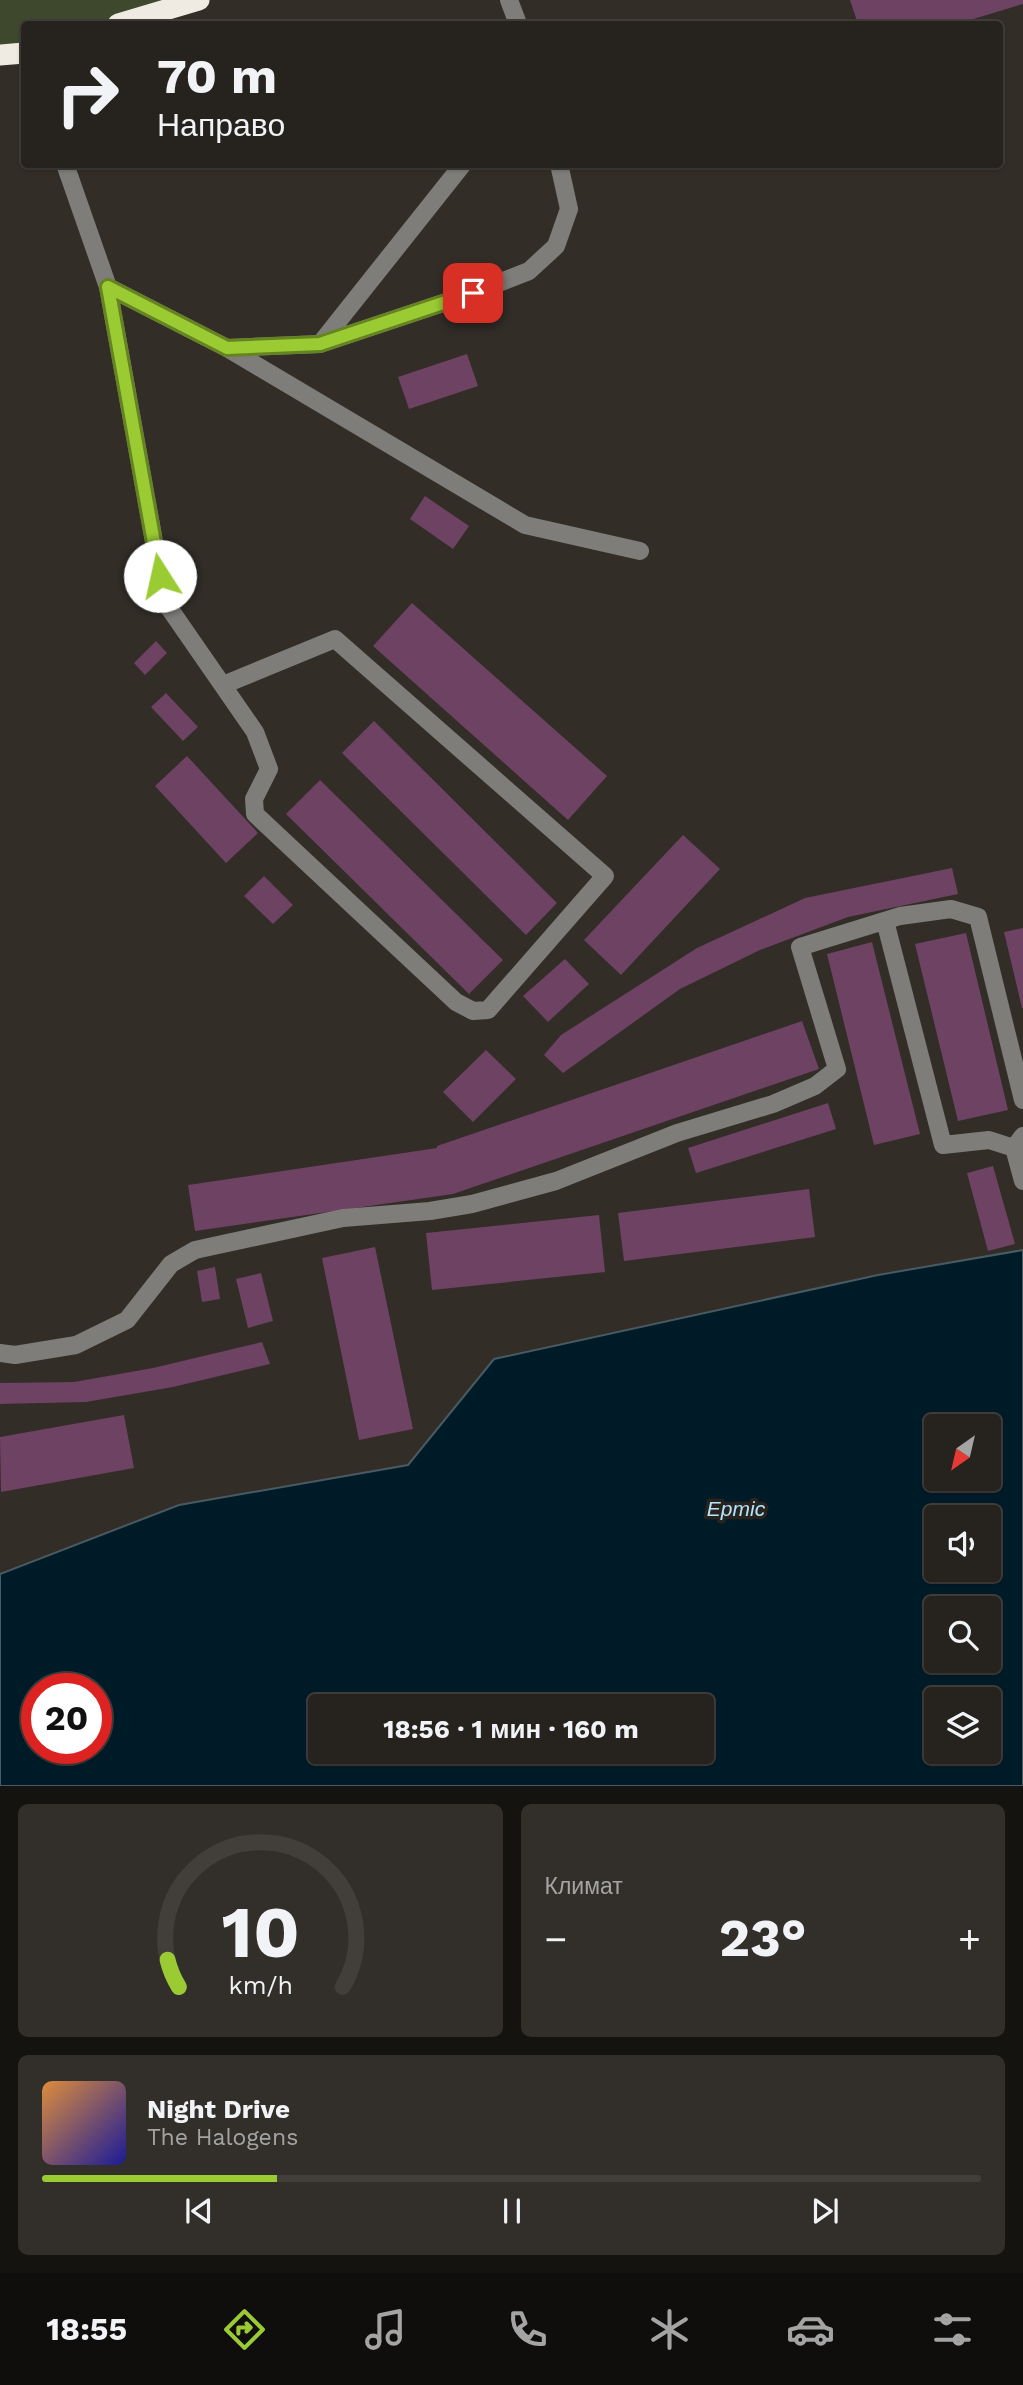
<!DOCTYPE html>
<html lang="ru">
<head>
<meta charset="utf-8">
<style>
	body { margin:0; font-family:"Work Sans",sans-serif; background:#322f2a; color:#f1f3f6; height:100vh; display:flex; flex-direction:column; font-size:26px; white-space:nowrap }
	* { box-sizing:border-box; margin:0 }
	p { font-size:23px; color:#a4a4a4 }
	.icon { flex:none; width:38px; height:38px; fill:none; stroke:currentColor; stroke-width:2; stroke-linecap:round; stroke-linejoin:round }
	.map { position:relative; height:1786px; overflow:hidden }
	.drawer { display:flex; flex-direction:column; gap:18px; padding:18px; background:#151310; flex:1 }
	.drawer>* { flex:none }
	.top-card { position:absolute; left:21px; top:21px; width:982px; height:147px; border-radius:7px; box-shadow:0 2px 5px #0004,0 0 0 2px #423f3b; background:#26221d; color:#f1f3f6; overflow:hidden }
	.needle { width:46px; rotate:214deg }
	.fabs { position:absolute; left:924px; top:1414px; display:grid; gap:14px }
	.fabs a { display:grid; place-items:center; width:77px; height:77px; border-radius:7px; background:#26221d; box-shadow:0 2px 5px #0004,0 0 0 2px #423f3b; font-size:35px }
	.speed { position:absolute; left:21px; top:1673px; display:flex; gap:14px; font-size:35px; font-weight:700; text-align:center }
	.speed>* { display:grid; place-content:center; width:91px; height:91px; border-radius:50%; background:#26221d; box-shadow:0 2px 5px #0004,0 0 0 2px #423f3b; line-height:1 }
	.speed .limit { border:10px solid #d22; background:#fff; color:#111 }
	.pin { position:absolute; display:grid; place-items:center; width:60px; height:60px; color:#fff; margin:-30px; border-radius:14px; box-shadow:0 4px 10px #0006 }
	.me { position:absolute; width:77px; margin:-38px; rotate:350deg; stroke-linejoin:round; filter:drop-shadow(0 0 5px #0008) }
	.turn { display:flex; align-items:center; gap:24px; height:147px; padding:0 21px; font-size:32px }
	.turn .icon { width:91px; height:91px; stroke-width:2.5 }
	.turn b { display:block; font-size:49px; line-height:60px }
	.big { font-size:52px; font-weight:700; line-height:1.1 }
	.drawer .widget { flex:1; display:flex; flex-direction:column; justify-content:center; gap:10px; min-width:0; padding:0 24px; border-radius:10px; background:#322f2a }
	.drawer .dial { align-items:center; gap:0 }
	.dial svg { height:182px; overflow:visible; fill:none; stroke:#423f3b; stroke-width:7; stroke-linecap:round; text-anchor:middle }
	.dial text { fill:#f1f3f6; stroke:none }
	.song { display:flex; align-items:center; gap:21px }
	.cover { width:84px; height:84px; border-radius:10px; background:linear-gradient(135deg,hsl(30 70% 55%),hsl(240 70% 35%)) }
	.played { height:7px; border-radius:4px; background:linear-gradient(90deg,#9bcb33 25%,#423f3b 25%) }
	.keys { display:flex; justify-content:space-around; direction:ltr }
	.heat { display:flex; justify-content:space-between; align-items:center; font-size:38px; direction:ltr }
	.drawer .tiles { flex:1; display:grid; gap:18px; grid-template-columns:1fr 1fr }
	.widget:last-child { grid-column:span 2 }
	.trip { position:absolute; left:308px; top:1694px; width:406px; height:70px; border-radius:7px; background:#26221d; box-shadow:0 2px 5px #0004,0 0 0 2px #423f3b; font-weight:700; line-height:70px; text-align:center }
	.tab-bar { display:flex; height:112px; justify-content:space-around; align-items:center; background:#0f0e0c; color:#a4a4a4 }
	.tab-bar .icon { width:49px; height:49px }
	.tab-bar .current { color:#9bcb33 }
	.tab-bar b { font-size:32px; color:#f1f3f6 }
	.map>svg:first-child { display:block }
	.green { fill:#3d482c }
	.water { fill:#001b28; stroke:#485a62; stroke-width:2; fill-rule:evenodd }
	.building { fill:#6d4262 }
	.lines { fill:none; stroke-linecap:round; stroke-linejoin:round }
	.minor { stroke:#7e7d79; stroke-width:18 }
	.highway { stroke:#efebe2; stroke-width:21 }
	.route-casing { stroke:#658421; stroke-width:18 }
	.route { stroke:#9bcb33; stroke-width:12 }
	.labels { text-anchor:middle; stroke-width:7; stroke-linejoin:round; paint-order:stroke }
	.water-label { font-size:21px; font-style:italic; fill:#b1e4fd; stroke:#28231e }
</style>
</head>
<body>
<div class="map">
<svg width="1023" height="1787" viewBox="0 0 1023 1787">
	<rect width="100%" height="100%" fill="#322d27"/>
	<path class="green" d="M0,0H162L99,24H24V53L0,55Z"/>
	<path class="water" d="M1023,1250V1786H0V1574L179,1505L408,1465L494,1359L878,1275ZM936,1426H989V1479H936ZM936,1517H989V1570H936ZM936,1608H989V1661H936ZM37,1689H96V1748H37ZM936,1699H989V1752H936ZM320,1706H702V1752H320Z"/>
	<path class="building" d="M850,0H1023V4L957,24H858Z
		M467,354L478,386L409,409L398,377Z
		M425,496L469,526L453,549L410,519Z
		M412,603L607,776L568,820L373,646Z
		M156,641L167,653L145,675L134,663Z
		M166,693L198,727L183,741L151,707Z
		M374,721L557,903L526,935L342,753Z
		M187,756L258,833L226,863L155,786Z
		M320,780L503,960L469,994L286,814Z
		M683,835L720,869L621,975L584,940Z
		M952,868L958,894L848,917L760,950L680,989L563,1073L544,1055L561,1035L697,948L805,898Z
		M264,876L293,905L273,924L244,896Z
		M1023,928V1008H1022L1004,932Z
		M966,933L1008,1110L958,1121L915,944Z
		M872,942L920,1134L874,1145L827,954Z
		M565,959L589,984L548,1022L523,996Z
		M802,1021L819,1069L453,1194L195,1231L188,1185L437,1148V1146Z
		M486,1050L516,1079L473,1122L443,1092Z
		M828,1103L836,1129L696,1173L688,1148Z
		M993,1166L1015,1244L988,1251L967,1173Z
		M809,1189L815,1237L624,1261L618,1213Z
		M599,1215L605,1272L432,1290L426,1233Z
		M375,1247L413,1429L359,1440L322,1258Z
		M215,1267L220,1299L202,1302L197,1271Z
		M261,1273L273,1321L248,1328L236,1279Z
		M262,1342L270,1364L173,1387L86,1402L0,1404V1383L74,1382L153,1368Z
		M124,1415L134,1468L1,1492L0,1437Z"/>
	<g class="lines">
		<path class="minor" d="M509,0L518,24
			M65,164L108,287L227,348L525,525L640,551
			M108,287L165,602L255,732L269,769L254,799L255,814L456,1002L473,1011L488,1010L605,876L335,639L223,685
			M320,344L463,164
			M227,348L320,344L473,293L529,271L556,246L569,209L559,164
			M885,921L943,1145L989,1140L1014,1148
			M1023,1136L1014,1148L1023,1181
			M0,1353L15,1355L76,1345L127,1320L171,1264L195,1250L343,1218L430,1211L472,1204L556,1181L677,1133L773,1104L815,1086L837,1069L800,947L900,916L951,909L978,917L1023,1100"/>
		<path class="highway" d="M118,24L199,0
			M0,55L24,53"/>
	</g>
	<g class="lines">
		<defs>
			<path id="route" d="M160,576L108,287L227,348L320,344L473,293"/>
		</defs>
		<use href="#route" class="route-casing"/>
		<use href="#route" class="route"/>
	</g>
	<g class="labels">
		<g class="water-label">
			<text x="736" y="1516">Ертіс</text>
		</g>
	</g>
</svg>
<div class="fabs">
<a><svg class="needle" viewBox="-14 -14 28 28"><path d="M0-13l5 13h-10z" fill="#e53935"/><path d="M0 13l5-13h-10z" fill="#a4a4a4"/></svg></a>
<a><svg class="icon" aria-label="sound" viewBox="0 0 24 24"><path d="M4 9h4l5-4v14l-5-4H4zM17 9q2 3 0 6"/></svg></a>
<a><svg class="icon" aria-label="search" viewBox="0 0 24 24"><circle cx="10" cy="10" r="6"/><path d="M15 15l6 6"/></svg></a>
<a><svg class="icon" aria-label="layers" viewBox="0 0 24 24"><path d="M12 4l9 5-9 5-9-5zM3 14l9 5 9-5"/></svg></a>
</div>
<div class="speed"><div class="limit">20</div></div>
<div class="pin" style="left:473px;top:293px;background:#d93025"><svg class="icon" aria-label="arrive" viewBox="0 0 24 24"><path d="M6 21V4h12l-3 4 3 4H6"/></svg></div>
<svg class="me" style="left:160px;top:576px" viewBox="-20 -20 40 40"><circle r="19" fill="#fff"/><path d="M0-13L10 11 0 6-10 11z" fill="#9bcb33"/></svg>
<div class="trip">18:56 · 1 мин · 160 m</div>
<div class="top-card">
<div class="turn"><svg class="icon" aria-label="right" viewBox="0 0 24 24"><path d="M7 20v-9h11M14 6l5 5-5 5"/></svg><div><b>70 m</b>Направо</div></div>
</div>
</div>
<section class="drawer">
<div class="tiles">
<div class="widget dial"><svg viewBox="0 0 100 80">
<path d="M14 69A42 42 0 1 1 86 69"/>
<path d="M14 69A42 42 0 0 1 9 57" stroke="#9bcb33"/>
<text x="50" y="56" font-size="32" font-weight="700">10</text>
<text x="50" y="72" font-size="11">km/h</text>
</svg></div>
<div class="widget"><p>Климат</p>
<div class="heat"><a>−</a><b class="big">23°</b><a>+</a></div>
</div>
<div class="widget">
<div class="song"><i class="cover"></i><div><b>Night Drive</b><p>The Halogens</p></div></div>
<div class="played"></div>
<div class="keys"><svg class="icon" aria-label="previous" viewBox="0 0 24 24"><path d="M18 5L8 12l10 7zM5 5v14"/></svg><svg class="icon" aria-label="pause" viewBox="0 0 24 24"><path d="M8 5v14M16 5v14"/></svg><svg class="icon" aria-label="next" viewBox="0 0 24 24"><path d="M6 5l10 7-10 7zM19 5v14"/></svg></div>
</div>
</div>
</section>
<nav class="tab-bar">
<b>18:55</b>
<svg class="icon current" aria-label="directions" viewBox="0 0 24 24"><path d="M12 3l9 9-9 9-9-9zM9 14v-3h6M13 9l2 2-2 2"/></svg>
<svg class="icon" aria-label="music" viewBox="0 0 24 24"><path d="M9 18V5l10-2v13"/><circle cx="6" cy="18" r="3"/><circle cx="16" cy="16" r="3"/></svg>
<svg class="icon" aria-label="phone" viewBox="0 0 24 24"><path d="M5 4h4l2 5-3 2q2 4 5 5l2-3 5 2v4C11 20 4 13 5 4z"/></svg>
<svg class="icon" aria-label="climate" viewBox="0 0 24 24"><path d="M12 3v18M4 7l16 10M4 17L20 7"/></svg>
<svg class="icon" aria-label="car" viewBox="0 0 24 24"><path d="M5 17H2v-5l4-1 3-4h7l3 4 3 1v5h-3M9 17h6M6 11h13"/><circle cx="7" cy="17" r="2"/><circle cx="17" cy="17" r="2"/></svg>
<svg class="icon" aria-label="filters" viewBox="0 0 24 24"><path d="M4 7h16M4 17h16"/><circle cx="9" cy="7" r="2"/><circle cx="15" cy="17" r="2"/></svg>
</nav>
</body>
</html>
